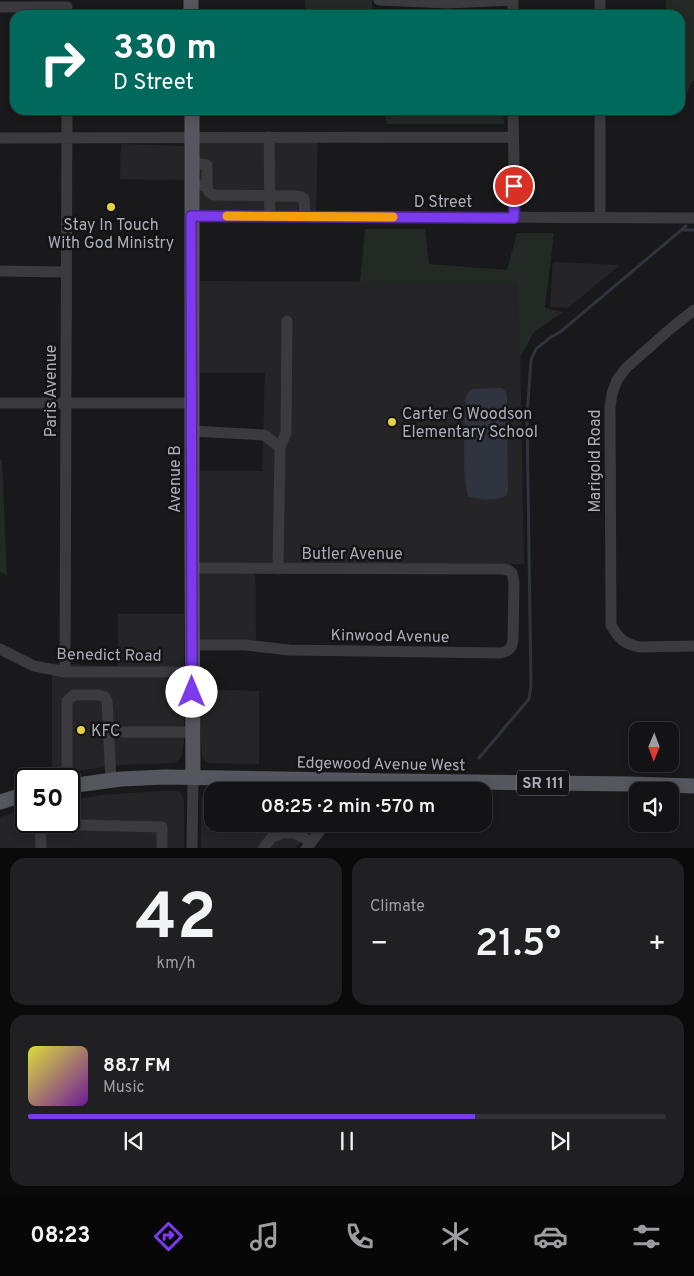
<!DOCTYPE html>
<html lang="en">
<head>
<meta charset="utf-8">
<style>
	body { margin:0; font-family:Overpass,sans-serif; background:#202022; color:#f1f3f6; height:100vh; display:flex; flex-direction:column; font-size:19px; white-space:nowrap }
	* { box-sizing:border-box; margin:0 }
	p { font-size:16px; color:#9d9ea0 }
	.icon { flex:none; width:28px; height:28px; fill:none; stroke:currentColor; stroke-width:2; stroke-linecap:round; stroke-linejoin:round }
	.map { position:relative; height:848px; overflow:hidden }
	.sheet { display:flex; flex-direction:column; gap:10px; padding:10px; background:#0a0a0b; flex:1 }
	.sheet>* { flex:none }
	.top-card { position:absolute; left:10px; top:10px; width:675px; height:105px; border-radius:15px; box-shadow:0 2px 8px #0003,0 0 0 1px #323234; background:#00695c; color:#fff; overflow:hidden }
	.needle { width:32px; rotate:181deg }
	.tools { position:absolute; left:629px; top:722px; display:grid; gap:10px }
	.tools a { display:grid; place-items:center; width:50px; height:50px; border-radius:10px; background:#131214; box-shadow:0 2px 8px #0003,0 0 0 1px #323234; font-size:25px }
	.speed { position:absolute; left:15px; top:768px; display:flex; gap:10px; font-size:25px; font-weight:700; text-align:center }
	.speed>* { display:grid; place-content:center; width:65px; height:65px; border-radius:50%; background:#131214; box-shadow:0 2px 8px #0003,0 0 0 1px #323234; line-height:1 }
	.speed .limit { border:2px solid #111; border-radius:8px; background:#fff; color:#111 }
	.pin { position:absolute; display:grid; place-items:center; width:42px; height:42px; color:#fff; margin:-21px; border:2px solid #fff; border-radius:50%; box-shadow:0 1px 5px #0007 }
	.me { position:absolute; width:55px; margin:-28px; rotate:0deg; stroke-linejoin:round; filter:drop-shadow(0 0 4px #0008) }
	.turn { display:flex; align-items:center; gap:18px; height:105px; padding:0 20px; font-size:22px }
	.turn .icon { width:65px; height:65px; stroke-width:2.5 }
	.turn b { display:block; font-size:35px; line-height:42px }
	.big { font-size:38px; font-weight:600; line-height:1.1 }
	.sheet .card { flex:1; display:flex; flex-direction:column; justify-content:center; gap:8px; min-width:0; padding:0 18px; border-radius:15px; background:#202022 }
	.sheet .dial { align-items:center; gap:0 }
	.dial b { font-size:65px; line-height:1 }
	.song { display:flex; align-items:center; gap:15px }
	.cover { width:60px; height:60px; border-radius:8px; background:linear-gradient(135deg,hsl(60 70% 55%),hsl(280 70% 35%)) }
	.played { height:5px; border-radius:2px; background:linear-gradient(90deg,#7c3aed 70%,#323234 70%) }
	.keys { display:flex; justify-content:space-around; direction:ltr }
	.heat { display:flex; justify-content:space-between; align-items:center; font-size:28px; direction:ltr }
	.sheet .tiles { flex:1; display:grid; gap:10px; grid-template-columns:1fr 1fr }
	.card:last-child { grid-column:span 2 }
	.trip { position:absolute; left:204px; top:782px; width:288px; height:50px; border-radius:15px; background:#131214; box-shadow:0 2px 8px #0003,0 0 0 1px #323234; font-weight:600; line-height:50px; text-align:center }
	.tabs { display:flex; height:80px; justify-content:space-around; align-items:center; background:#080708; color:#9d9ea0 }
	.tabs .icon { width:35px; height:35px }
	.tabs .on { color:#7c3aed }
	.tabs b { font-size:22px; color:#f1f3f6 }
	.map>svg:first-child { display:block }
	.built { fill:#252527 }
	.green { fill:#232a25 }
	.water { fill:#2f343e }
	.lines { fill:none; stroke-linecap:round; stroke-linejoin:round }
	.stream { stroke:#2f343e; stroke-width:3 }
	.minor { stroke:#3a3a3f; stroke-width:11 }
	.major { stroke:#56565e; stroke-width:15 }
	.route-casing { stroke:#51269a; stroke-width:12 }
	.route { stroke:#7c3aed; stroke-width:9 }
	.slow { stroke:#f59e0b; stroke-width:9 }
	.poi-dot { fill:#e7d144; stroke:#141315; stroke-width:2 }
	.labels { text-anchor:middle; stroke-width:5; stroke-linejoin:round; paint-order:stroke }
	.shield { fill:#141315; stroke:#7e7f88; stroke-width:1 }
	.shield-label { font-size:15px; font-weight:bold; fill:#acadb9 }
	.street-label { font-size:16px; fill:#acadb9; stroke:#141315 }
	.poi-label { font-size:16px; fill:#acadb9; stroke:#141315; text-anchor:start }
</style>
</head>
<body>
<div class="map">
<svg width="694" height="849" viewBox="0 0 694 849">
	<rect width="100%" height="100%" fill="#19181a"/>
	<path class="built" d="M199,140H318L316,213L199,211Z
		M121,144L184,146V180L120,179Z
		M553,262L620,265L568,308L550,307Z
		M200,281L519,282L524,564H255L256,640H200V471H262L265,373H200Z
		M118,614H184V742L182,754L180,759L174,763L122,765L52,774V663L118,667Z
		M200,689L259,691V764L210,763L206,762L202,758L200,720Z
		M158,791H176L180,792L183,797L184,801V848H0V817L26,809V821H69V800L103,795Z
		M210,791H254H212V824H314L296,848H201V802L202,797Z"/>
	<path class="green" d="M305,0H372L373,15H306Z
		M666,0H694V81H693L680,106V15H665Z
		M383,110H503L504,124H387Z
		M365,229H425L429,264L507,270L517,233H554L545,308L563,312L534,332L520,357L518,282H360Z
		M0,460H2L7,576L0,572Z"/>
	<path class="water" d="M502,388L506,392L507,397L508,489L507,495C495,502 482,499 469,497C462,487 465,417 465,400L468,392L473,389Z"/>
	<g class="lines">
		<path class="stream" d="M682,230H694
			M479,758L529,699L531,685L527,416L531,360L536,349L551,337L559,333L686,226"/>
		<path class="minor" d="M379,0L448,3L513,0
			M0,7H67
			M513,15V0
			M600,15V0
			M513,110L515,218
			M269,137L270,216
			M0,138L513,137
			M191,162L207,165V187
			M191,185H202L207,187L209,192L214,195L296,196L301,197L304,199L305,216
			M191,216L694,218
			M600,218V110
			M0,271L66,272
			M694,310L669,330L626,368L617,380L612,394L610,407L611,625C619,639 624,644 640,647L694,646
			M0,403H192
			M191,431L264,435L280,447L278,569
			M280,447L286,433L287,321
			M192,568L502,569L508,570L512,573L514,583L513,640C512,648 509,651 501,653L289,650L245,645H192
			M0,649L34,666L65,672H192
			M65,672L67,110
			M108,732H192
			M224,778L225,791
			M67,779V701L74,695H99L105,697L107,701L111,780
			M258,791L259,778
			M349,791L357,781
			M40,821L41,849
			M40,824L162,827V849
			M192,849L193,777
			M263,849L272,837L283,833H295L311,842
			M306,849L325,824"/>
		<path class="major" d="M191,0V15
			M192,110V555L193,777
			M69,786L121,779L165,777L391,781L630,784L694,786
			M0,802L26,794"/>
	</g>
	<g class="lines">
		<defs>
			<path id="route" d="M192,692L191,216L514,218V186"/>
		</defs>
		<use href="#route" class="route-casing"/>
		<use href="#route" class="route"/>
		<path class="slow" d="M227,216L393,217"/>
	</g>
	<g class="poi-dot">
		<circle cx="111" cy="207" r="5"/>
		<circle cx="392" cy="422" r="5"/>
		<circle cx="81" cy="730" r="5"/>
	</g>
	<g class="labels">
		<rect class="shield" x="517" y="770.5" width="52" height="25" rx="4"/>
		<g class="shield-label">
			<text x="543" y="788">SR 111</text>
		</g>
		<g class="street-label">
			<text x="443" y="207">D Street</text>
			<text transform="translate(50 391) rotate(-90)" y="6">Paris Avenue</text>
			<text transform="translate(594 461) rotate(-90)" y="6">Marigold Road</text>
			<text transform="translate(174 479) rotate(-90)" y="6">Avenue B</text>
			<text x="352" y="559">Butler Avenue</text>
			<text transform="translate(390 635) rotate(1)" y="6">Kinwood Avenue</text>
			<text transform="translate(109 654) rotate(1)" y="6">Benedict Road</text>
			<text transform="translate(381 763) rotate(1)" y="6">Edgewood Avenue West</text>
		</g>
		<g class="poi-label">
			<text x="111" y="230" text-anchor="middle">Stay In Touch<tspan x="111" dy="18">With God Ministry</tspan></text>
			<text x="402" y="419">Carter G Woodson<tspan x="402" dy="18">Elementary School</tspan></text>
			<text x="91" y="736">KFC</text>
		</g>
	</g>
</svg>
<div class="tools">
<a><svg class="needle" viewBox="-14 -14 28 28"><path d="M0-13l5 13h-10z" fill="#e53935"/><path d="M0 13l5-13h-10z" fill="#9d9ea0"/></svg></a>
<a><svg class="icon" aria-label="sound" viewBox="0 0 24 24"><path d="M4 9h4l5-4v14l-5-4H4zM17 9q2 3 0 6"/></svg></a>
</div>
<div class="speed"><div class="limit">50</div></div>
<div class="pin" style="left:514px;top:186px;background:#d93025"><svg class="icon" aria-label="arrive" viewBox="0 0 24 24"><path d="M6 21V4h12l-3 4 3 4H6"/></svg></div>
<svg class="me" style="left:192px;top:692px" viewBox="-20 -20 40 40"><circle r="19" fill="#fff"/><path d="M0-13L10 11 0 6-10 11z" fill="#7c3aed"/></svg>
<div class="trip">08:25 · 2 min · 570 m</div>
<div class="top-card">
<div class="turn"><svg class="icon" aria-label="right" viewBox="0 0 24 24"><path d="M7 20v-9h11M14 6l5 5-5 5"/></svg><div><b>330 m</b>D Street</div></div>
</div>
</div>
<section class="sheet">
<div class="tiles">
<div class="card dial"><b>42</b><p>km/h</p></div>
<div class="card"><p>Climate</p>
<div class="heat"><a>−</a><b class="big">21.5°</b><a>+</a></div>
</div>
<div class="card">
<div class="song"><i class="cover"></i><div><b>88.7 FM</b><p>Music</p></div></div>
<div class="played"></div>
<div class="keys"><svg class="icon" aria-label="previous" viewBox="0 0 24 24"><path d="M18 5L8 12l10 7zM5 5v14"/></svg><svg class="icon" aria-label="pause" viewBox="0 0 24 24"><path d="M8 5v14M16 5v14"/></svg><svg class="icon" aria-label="next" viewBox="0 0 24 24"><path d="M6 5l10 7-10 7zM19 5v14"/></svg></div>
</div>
</div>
</section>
<nav class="tabs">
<b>08:23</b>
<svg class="icon on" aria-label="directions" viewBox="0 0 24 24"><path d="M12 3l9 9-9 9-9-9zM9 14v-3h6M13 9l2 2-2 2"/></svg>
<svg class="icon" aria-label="music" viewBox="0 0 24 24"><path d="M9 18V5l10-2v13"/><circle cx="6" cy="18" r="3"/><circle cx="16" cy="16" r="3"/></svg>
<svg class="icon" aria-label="phone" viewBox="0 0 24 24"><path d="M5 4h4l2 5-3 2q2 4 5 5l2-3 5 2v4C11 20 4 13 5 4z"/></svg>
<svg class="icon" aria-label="climate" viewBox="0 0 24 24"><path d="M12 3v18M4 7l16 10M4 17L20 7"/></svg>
<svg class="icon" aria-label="car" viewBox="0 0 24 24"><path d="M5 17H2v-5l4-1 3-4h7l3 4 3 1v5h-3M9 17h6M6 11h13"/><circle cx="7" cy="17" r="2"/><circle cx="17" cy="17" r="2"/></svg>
<svg class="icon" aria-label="filters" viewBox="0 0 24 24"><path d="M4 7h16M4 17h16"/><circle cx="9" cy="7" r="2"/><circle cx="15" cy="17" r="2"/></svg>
</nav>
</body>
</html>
